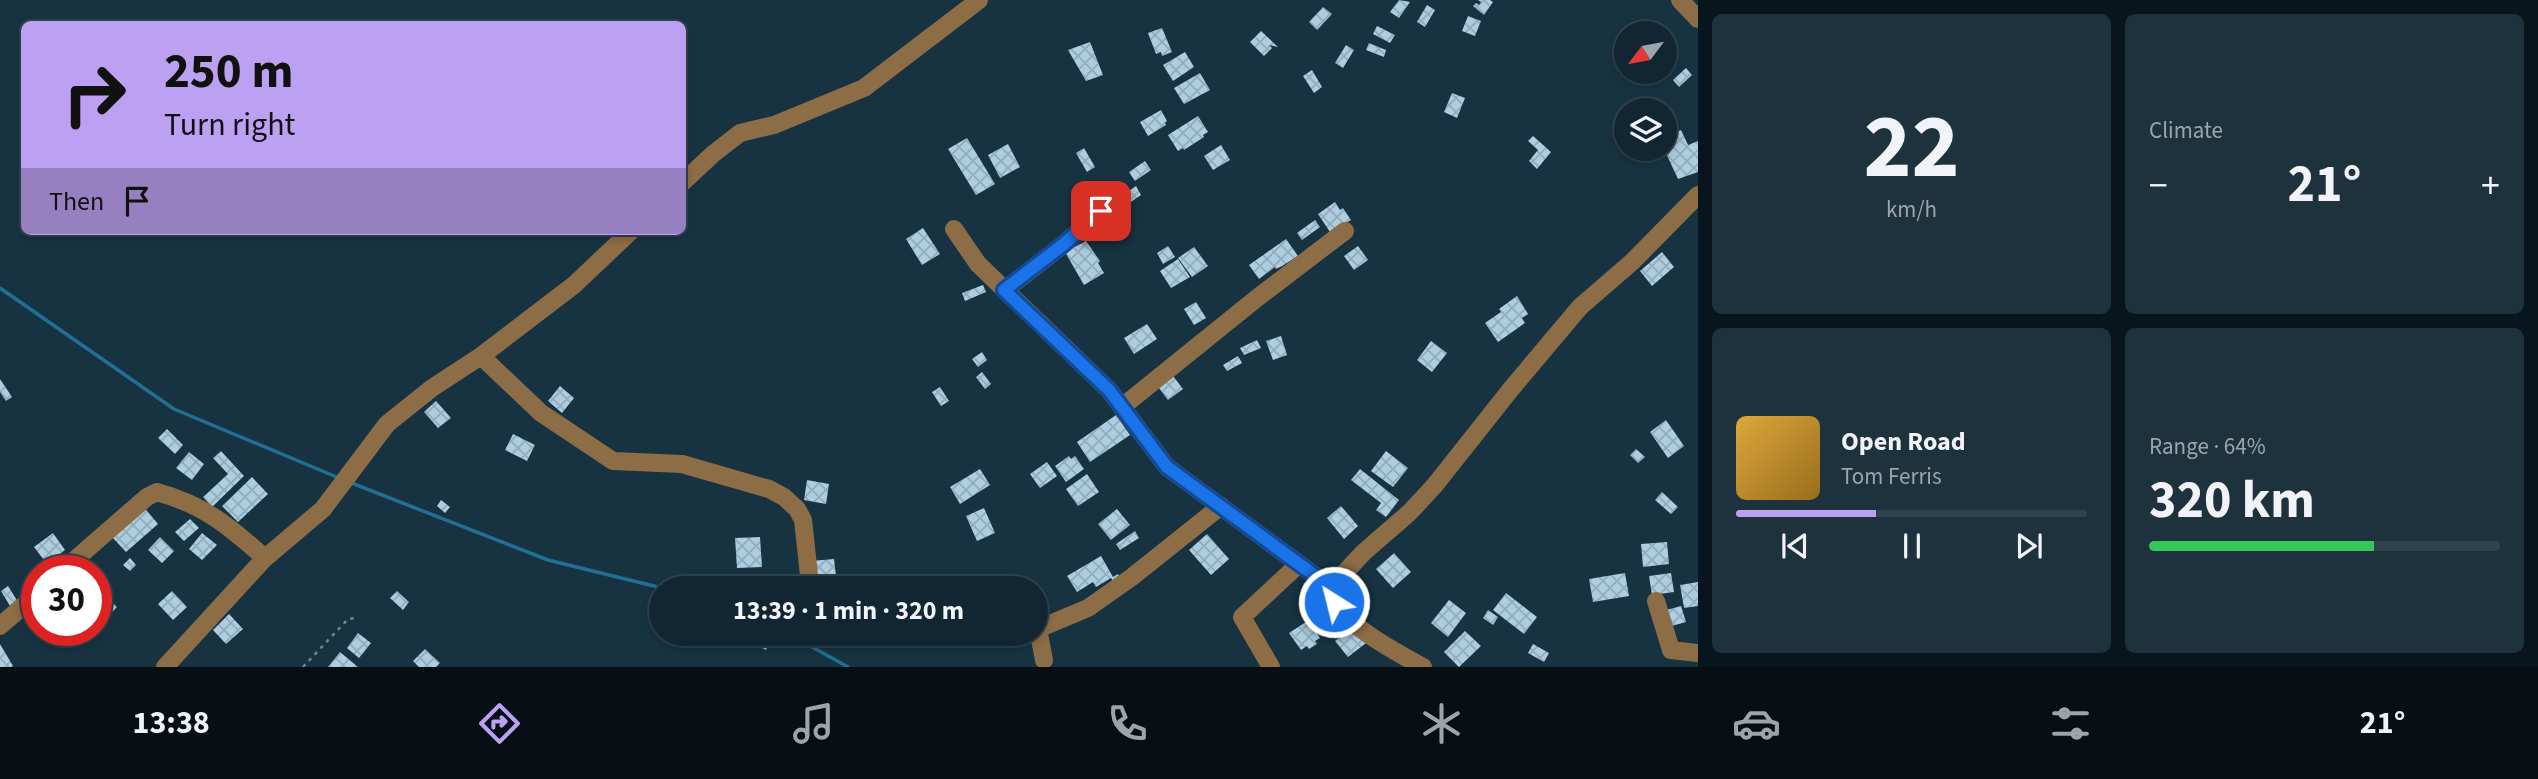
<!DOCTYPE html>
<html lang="en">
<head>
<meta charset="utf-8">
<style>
	body { margin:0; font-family:"Source Sans 3",sans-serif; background:#1e323e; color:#f1f3f6; height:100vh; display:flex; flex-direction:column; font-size:26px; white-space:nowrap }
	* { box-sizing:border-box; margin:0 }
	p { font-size:23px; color:#9ca5ac }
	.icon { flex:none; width:38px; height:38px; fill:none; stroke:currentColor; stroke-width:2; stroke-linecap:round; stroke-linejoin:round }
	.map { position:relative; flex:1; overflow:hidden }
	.panel { display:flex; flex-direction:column; gap:14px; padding:14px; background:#09151c; width:840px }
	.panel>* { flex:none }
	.top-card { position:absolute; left:21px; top:21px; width:665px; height:214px; border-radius:10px; box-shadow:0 4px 10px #0003,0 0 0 2px #30434d; background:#bca0f2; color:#111; overflow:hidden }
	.needle { width:46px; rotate:238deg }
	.fabs { position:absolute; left:1614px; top:21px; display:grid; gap:14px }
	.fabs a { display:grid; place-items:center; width:63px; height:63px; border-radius:50%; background:#112632; box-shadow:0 4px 10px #0003,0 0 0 2px #30434d; font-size:35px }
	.speed { position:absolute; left:21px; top:555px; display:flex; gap:14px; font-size:35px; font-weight:700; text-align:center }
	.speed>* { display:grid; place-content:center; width:91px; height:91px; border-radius:50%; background:#112632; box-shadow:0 4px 10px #0003,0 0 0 2px #30434d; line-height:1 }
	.speed .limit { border:10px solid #d22; background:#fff; color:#111 }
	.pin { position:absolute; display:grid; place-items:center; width:60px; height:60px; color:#fff; margin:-30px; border-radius:14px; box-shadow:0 4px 10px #0006 }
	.me { position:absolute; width:77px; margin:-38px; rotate:324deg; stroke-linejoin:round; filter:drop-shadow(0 0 5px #0008) }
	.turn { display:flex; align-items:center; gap:24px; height:147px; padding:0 28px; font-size:32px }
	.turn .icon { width:91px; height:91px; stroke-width:2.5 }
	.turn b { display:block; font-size:49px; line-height:60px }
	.then { display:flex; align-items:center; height:66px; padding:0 28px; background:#0003; gap:14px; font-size:26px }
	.big { font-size:52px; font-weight:700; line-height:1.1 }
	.panel .tile { flex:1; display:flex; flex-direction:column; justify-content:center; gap:10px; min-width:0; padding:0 24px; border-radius:10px; background:#1e323e }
	.panel .dial { align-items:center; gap:0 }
	.dial b { font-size:91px; line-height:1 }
	.song { display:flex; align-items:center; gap:21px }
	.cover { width:84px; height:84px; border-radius:10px; background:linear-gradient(135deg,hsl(40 70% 55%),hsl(40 70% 35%)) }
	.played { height:7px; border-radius:4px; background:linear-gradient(90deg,#bca0f2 40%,#30434d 40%) }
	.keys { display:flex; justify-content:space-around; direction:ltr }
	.heat { display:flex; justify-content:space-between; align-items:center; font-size:38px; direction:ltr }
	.charge { height:10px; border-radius:5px; background:linear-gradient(90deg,#34c759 64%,#30434d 0) }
	.panel .tiles { flex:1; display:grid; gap:14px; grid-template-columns:repeat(2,1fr) }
	.trip { position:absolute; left:649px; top:576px; width:399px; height:70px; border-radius:35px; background:#112632; box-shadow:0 4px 10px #0003,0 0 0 2px #30434d; font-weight:700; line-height:70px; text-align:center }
	.menu { display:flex; height:112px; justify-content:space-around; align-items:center; background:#070f14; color:#9ca5ac }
	.menu .icon { width:49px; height:49px }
	.menu .on { color:#bca0f2 }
	.menu b { font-size:32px; color:#f1f3f6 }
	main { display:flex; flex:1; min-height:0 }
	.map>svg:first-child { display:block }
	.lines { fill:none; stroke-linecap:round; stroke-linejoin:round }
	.stream { stroke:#217093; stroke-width:3.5 }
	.building { fill:url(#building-cross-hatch) }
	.path { stroke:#708693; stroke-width:2.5; stroke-dasharray:3.5 5; stroke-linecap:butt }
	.minor { stroke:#8d6d46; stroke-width:18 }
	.route-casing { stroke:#114b97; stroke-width:18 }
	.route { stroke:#1a73e8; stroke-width:12 }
</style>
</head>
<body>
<main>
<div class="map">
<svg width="1698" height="667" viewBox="0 0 1698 667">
	<defs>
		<pattern id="building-cross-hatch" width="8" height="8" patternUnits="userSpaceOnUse" patternTransform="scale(1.75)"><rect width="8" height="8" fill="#adcde0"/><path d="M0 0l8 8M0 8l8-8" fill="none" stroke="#92acba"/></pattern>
	</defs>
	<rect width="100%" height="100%" fill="#173342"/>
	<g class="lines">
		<path class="stream" d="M0,288L174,409L339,478
			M349,482L548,560L662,588
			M789,634L848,667"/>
	</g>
	<path class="building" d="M1399,0L1410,2L1399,18L1390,12Z
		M1478,0H1490L1493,2L1484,15L1473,6L1476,3L1479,5L1481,2Z
		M1427,5L1435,10L1425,27L1417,22Z
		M1323,7L1332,14L1317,30L1309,22Z
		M1468,16L1481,21L1475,36L1462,31Z
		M1377,26L1395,35L1390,43L1373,34Z
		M1162,28L1172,52L1162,56L1161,52L1156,54L1148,33Z
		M1261,31L1278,47L1269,45L1272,48L1264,56L1250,42Z
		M1090,42L1103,75L1086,81L1068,50Z
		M1369,43L1386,50L1384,57L1366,50Z
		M1346,45L1354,50L1343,68L1335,63Z
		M1185,52L1194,67L1173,81L1163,65Z
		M1686,68L1692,75L1679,87L1673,80Z
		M1312,70L1322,87L1314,93L1303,76Z
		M1200,73L1210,90L1184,104L1174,88Z
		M1452,93L1465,98L1457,118L1444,112Z
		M1161,110L1167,121L1165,123L1166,125L1148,136L1140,122Z
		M1198,116L1208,132L1203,135L1204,137L1184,150L1183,148L1178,151L1168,135Z
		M1681,130L1688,145L1698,141V172L1678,179L1664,149V138Z
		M1533,136L1551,152L1537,169L1529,161L1538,150L1528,141Z
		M967,138L995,184L976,195L948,149Z
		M1008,144L1020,167L1000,178L988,155Z
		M1221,145L1230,160L1213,170L1204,156Z
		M1084,148L1095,167L1087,172L1076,153Z
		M1145,161L1151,170L1135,181L1129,172Z
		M1136,186L1141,195L1125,206L1119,198Z
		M1335,202L1340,210L1343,208L1351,220L1330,232L1318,214Z
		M1315,220L1320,227L1302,240L1297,233Z
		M923,228L940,254L922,265L906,239Z
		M1286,239L1298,256L1282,266L1276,269L1275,267L1259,279L1249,265Z
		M1086,241L1100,261L1098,263L1104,273L1084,285L1065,252Z
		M1168,246L1175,257L1163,264L1157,253Z
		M1358,246L1368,260L1354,270L1344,256Z
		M1194,247L1208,266L1192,277L1178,258Z
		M1662,252L1674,267L1652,286L1640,271Z
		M1178,259L1190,277L1171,288L1160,271Z
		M983,285L986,292L965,301L962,293Z
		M1517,296L1528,314L1522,318L1525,323L1498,342L1485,323L1501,312L1499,309Z
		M1196,302L1206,318L1194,325L1184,309Z
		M1147,324L1157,339L1134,354L1124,338Z
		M1281,336L1287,355L1273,360L1266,341Z
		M1257,340L1261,348L1244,355L1240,348Z
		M1431,341L1447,353L1432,372L1417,360Z
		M982,352L987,360L978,367L972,359Z
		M1238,356L1242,363L1227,371L1223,365Z
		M982,372L991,384L985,389L976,377Z
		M1170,372L1183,389L1168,400L1155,383Z
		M0,379L12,397L6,401L0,392Z
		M560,386L574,398L562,413L548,401Z
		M940,387L949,401L941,406L932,392Z
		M436,401L451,418L438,428L424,412Z
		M1116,415L1130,435L1090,462L1077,442Z
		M1666,420L1684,446L1668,458L1650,432Z
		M167,429L183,445L175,454L158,438Z
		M513,434L535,445L527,461L505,450Z
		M1636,449L1645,457L1638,463L1630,455Z
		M221,451L244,476L212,507L203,497L228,474L213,458Z
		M1386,451L1408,468L1393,487L1371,471Z
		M189,452L204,464L192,480L176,468Z
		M1069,456L1071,459L1075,456L1084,469L1066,482L1055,466Z
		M1047,462L1057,476L1040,488L1030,474Z
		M980,469L990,485L960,504L950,487Z
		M1360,469L1399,500L1386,517L1376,510L1381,503L1351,480Z
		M1087,474L1099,492L1078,506L1066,489Z
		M252,477L268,494L238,522L222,506Z
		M807,480L829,484L826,504L804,500Z
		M1662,492L1678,507L1671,514L1655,500Z
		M441,500L450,507L445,513L437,506Z
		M1341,506L1358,526L1344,539L1327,518Z
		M144,507L158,524L126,552L111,536Z
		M984,508L995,533L977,541L966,516Z
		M1117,509L1130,525L1111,540L1098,524Z
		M190,519L199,528L184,541L175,532Z
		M1135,531L1139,538L1120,550L1116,544Z
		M53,533L65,550L47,564L34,547Z
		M202,533L217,545L202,560L189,549Z
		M1207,534L1229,559L1211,575L1189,550Z
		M160,537L174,551L162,563L148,550Z
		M760,537L762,567L737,568L735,538Z
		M1667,542L1669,564L1643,567L1641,544Z
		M1394,553L1411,572L1393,588L1376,569Z
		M1101,556L1113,577L1118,574L1122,581L1115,585L1111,578L1096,587L1093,582L1077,592L1067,576Z
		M130,558L136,565L130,571L123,565Z
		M834,559L837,584L814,587L811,561Z
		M1625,573L1629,596L1593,602L1589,579Z
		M1671,573L1674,592L1652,595L1649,576Z
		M1698,582V606L1684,608L1680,585Z
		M8,586L18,602L10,606L1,591Z
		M172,591L187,607L173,620L158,604Z
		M397,591L409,602L403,610L390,598Z
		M1506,593L1537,617L1524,634L1493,610Z
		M105,595L117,607L99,626L96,624V605Z
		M1449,600L1466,613L1448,637L1431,623Z
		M1681,606L1686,622L1668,627L1663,611Z
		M1488,610L1498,617L1493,625L1483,618Z
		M229,614L243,629L226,644L213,630Z
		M1309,620L1320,638L1315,641L1317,644L1309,649L1307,646L1301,650L1289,633Z
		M1353,627L1366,643L1348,657L1335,641Z
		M1465,631L1481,646L1459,667L1444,652Z
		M358,633L371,643L359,658L347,648Z
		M703,634H725L722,644L702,637Z
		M762,634H774L766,650L757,645Z
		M0,644L13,666L11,667H0Z
		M1533,644L1549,653L1544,662L1528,653Z
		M425,649L440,663L436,667H419L413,661Z
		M340,652L358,667H328Z"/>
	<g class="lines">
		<path class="path" d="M303,667L348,619L356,618"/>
		<path class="minor" d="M1680,0L1698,19
			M682,183L713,154L740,133L774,125L864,88L979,0
			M954,229L978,264L1109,390L1167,467L1333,589
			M1005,290L1064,244L1119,195
			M481,356L541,413L613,461L682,464L769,489L784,497L797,509L803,520L809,575L805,588
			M1122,407L1257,298L1345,231
			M63,570L147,497L157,492C204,505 229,526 265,558
			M1656,601L1671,650L1698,653
			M0,626L37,594
			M737,638L740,634
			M1044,660L1038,629L1088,608L1132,577L1221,506
			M165,667L265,558L323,509L387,424L432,388L481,356L574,285L631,231
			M1271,667L1242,617L1299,564
			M1423,667C1394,651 1352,629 1334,602V584L1364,552L1409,513L1435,485L1511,389L1580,307L1632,262L1698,195"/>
	</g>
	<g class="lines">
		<defs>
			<path id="route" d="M1101,211L1064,244L1004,290L1109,390L1167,467L1333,589L1334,602"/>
		</defs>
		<use href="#route" class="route-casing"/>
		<use href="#route" class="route"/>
	</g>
</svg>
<div class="fabs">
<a><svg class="needle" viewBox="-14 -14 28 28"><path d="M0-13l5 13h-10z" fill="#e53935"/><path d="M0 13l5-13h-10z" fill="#9ca5ac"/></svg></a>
<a><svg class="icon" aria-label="layers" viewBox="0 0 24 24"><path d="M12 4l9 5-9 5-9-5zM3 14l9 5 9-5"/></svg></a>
</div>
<div class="speed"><div class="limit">30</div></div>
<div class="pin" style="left:1101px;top:211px;background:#d93025"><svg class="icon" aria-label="arrive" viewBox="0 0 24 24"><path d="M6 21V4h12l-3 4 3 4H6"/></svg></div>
<svg class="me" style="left:1334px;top:602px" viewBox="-20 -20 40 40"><circle r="17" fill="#1a73e8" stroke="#fff" stroke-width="3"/><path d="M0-11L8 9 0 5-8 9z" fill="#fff"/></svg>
<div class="trip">13:39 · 1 min · 320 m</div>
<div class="top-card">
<div class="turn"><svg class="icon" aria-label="right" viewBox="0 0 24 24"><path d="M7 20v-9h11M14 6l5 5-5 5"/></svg><div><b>250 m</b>Turn right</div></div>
<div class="then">Then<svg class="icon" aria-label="arrive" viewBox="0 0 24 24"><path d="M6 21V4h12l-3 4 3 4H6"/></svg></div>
</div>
</div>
<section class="panel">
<div class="tiles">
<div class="tile dial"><b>22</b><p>km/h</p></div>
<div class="tile"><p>Climate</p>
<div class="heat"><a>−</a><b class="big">21°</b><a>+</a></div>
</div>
<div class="tile">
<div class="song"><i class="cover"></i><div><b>Open Road</b><p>Tom Ferris</p></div></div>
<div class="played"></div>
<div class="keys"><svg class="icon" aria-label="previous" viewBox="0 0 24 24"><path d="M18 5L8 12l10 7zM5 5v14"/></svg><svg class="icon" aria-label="pause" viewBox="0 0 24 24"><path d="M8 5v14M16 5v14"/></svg><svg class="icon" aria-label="next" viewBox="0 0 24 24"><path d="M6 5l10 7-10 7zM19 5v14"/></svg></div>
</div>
<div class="tile"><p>Range · 64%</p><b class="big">320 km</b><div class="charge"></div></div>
</div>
</section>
</main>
<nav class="menu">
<b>13:38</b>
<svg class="icon on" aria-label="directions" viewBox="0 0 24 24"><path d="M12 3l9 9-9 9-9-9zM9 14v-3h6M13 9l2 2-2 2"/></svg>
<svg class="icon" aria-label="music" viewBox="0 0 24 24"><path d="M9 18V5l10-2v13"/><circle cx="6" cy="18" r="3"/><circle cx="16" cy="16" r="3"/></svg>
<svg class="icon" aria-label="phone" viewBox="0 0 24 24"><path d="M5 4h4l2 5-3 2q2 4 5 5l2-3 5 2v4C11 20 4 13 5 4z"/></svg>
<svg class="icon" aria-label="climate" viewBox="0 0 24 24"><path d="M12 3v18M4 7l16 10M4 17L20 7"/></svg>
<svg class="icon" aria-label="car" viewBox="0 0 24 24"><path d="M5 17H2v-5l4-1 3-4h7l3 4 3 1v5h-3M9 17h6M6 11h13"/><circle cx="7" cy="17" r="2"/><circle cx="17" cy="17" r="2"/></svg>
<svg class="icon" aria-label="filters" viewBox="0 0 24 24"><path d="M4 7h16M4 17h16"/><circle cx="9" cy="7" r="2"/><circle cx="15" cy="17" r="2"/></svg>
<b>21°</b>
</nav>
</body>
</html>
